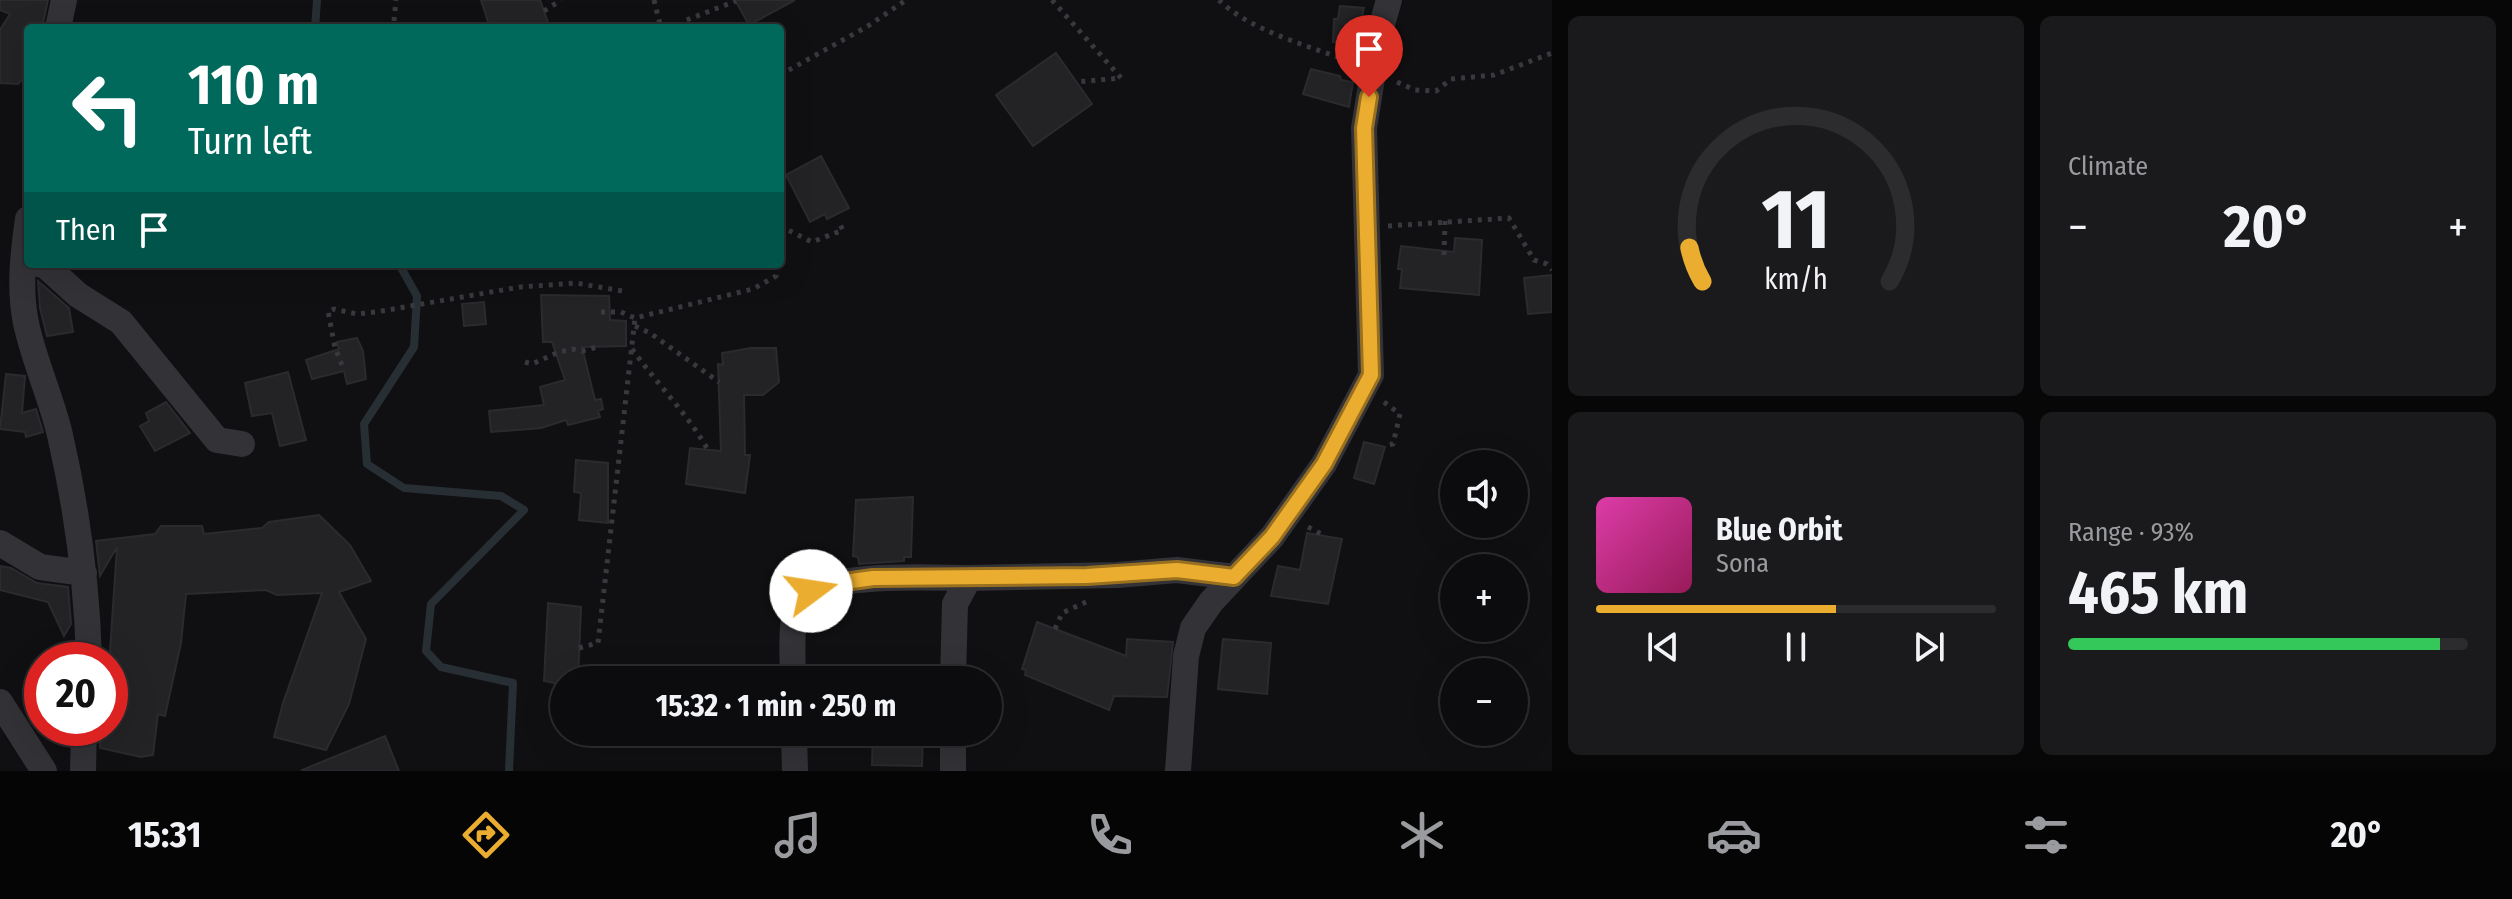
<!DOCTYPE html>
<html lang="en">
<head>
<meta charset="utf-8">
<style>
	body { margin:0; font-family:"Fira Sans Condensed",sans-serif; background:#1a1a1c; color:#f1f3f6; height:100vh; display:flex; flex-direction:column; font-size:30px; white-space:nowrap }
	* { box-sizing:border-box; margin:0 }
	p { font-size:26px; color:#9a9b9e }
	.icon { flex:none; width:44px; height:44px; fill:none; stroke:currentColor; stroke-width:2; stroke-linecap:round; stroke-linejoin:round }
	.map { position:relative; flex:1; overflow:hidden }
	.drawer { display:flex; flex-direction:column; gap:16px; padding:16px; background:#070708; width:960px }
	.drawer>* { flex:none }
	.banner { position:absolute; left:24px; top:24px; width:760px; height:244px; border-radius:8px; box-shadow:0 8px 32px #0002,0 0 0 2px #2c2c2e; background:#00695c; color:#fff; overflow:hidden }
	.buttons { position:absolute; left:1440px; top:450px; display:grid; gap:16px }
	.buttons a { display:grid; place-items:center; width:88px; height:88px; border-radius:50%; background:#0c0c0e; box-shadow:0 8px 32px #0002,0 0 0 2px #2c2c2e; font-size:40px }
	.speed { position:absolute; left:24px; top:642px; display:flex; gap:16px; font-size:40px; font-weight:700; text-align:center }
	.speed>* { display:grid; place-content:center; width:104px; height:104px; border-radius:50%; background:#0c0c0e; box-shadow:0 8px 32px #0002,0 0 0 2px #2c2c2e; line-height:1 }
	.speed .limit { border:12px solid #d22; background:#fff; color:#111 }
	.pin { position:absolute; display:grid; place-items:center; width:68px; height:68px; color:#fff; margin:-82px -34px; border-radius:50% 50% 50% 0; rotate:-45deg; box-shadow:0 0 8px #0007 }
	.pin .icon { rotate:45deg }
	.me { position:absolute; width:88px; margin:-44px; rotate:76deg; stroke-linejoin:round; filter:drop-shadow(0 0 6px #0008) }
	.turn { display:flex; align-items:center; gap:28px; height:168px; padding:0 32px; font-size:36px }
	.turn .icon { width:104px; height:104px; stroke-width:2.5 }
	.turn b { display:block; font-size:56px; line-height:68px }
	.then { display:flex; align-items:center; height:76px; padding:0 32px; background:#0003; gap:16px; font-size:30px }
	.big { font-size:60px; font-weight:700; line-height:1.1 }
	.drawer .card { flex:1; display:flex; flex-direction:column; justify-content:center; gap:12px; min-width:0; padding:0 28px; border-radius:12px; background:#1a1a1c }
	.drawer .dial { align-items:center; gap:0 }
	.dial svg { height:208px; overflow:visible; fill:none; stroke:#2c2c2e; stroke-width:7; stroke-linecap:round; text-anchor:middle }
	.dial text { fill:#f1f3f6; stroke:none }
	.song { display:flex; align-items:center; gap:24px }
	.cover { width:96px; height:96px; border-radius:12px; background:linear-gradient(135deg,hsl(320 70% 55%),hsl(330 70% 35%)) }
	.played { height:8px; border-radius:4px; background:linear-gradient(90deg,#ebad2f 60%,#2c2c2e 60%) }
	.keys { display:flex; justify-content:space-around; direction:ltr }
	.heat { display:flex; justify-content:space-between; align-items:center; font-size:44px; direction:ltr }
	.charge { height:12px; border-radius:6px; background:linear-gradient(90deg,#34c759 93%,#2c2c2e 0) }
	.drawer .tiles { flex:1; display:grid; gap:16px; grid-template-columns:repeat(2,1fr) }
	.trip { position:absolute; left:550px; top:666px; width:452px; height:80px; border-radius:40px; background:#0c0c0e; box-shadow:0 8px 32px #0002,0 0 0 2px #2c2c2e; font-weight:700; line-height:80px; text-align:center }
	.tab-bar { display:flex; height:128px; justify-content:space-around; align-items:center; background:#050506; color:#9a9b9e }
	.tab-bar .icon { width:56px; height:56px }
	.tab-bar .on { color:#ebad2f }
	.tab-bar b { font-size:36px; color:#f1f3f6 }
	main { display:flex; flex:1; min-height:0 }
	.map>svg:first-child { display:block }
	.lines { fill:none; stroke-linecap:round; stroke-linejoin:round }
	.stream { stroke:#272f35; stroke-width:8 }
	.building { fill:#232326; stroke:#2b2a2e; stroke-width:2 }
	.path { stroke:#38393e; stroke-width:5; stroke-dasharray:4 6; stroke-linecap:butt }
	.minor { stroke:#323237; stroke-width:26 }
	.route-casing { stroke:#99701f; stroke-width:20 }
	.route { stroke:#ebad2f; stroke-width:14 }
</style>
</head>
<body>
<main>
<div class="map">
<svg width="1552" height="771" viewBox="0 0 1552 771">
	<rect width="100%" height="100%" fill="#101012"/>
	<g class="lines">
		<path class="stream" d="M315,28L317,0
			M399,264L417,296L414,347L364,424L367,464L404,488L501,496L524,510L431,604L426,651L441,667L513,683L509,771"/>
	</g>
	<path class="building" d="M0,0H48L42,28H28V73L18,84L0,83V30L10,14L0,10Z
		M481,0H540L550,28H490Z
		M735,0H795L749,25Z
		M1340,6L1364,8L1361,21L1365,22L1361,43L1333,42L1334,19H1338Z
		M1056,53L1092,104L1033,146L996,95Z
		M1311,69L1340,76L1341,80L1353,82L1349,107L1303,94Z
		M821,156L849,208L827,219L825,214L810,222L786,175Z
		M1455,238L1482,240L1479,295L1400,288L1402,269H1398L1401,246L1454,252Z
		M1552,275V312L1528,314L1524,278Z
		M38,281L69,308L73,332L47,336L40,308Z
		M541,295L609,296L610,320L626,321V346L582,347L595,400L601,399L603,409L598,411L600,417L568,425L566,420L541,428L491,432L489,411L544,405L540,387L565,380L552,342H543Z
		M484,302L486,324L464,326L462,304Z
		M357,338L363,351L366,379L347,384L344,371L312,379L306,360L339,349L337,342Z
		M751,348H776L779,382L763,395H744L745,455H750L745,493L686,484L690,448L721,451L718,364L723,365L722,353Z
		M288,372L306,440L280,446L272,413L252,416L245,383Z
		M6,374L25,376L22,413L36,409L43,432L26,437L25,432L0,429Z
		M166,402L190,433L155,451L140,426L149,421L146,413Z
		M1364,442L1385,447L1374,484L1354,478Z
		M576,460L608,463V523L579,520L581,493L574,492Z
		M913,497L911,557H904V561L859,564L858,557L853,556L856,500Z
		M319,515L350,545L371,581L339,592L366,639L349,704L326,750L274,737L283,703L322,593L277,595L266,590L186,594L181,643L165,716L158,714L153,755L141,757L100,748V728H110V651L117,547L100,576L96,541L155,534L161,526H202L204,534L262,528L269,522Z
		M1307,533L1342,539L1328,604L1271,596L1278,566L1300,570Z
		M0,566L11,568L37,583L68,587L71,624L64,636L48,602L0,590Z
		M548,603L581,607L578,680H564V685L544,681Z
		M1037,622L1126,656L1127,639L1173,642L1167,697L1114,696L1109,710L1025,675L1026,670L1022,669Z
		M1223,639L1271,643L1267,694L1218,689Z
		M873,732H923L922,766L872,765Z
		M385,736L399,771H303L302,770Z"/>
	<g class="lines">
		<path class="path" d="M654,0L661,28
			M1052,0L1121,78L1077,82
			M1219,0C1250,31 1310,46 1351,62
			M544,11L561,0
			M394,21L396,0
			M683,28L684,21L736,1
			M780,75L868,26L906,0
			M1397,82L1415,90L1436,91L1451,79L1494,75L1552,53
			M780,226L812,242L843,230L838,221
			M1388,226L1509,218L1534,260L1547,264L1552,270
			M1444,255L1445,221
			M601,312H621L635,318L753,289L776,276L773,264
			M635,326L650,333L719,382
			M632,349C657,384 687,413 708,450
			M525,362L532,364L559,352L572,349L582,351L597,347
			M342,365L335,348L328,311L334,309L357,314L376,312L520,287L576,283L628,292
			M1384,402L1400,414L1393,444L1385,445
			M1308,527L1325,536
			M1055,629L1062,613L1086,602
			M579,648L598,643L635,318"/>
		<path class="minor" d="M58,28L64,0
			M28,219C23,254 19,289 26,323C34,361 51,397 60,435C77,509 87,584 89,660
			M39,264L46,266L78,295L121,322L217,440L242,444
			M0,543L40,567L84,573
			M793,680C793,661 789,616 800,600C820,571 935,578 969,578
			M953,680L955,604L969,578L1117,575L1177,570L1234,577
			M0,702L44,771
			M794,732L795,771
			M953,732V771
			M83,771L84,728
			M1178,771L1186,656L1193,628L1211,602L1272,537L1324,464L1371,375L1364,128L1379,35L1389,0"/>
	</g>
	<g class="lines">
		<defs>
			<path id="route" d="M811,591L823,585L873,578L1087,576L1177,570L1234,577L1272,537L1324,464L1371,375L1364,128L1369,97"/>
		</defs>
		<use href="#route" class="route-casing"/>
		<use href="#route" class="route"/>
	</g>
</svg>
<div class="buttons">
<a><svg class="icon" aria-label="sound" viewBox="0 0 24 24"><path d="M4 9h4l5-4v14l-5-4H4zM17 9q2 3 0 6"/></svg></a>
<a>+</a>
<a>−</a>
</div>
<div class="speed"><div class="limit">20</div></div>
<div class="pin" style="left:1369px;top:97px;background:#d93025"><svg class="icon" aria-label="arrive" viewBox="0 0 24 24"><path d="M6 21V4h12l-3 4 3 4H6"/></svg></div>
<svg class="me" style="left:811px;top:591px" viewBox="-20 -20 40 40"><circle r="19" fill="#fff"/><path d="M0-13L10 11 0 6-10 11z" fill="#ebad2f"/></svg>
<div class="trip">15:32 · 1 min · 250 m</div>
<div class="banner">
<div class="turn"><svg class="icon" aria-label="left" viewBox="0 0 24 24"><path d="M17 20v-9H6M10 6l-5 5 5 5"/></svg><div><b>110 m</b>Turn left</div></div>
<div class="then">Then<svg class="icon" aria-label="arrive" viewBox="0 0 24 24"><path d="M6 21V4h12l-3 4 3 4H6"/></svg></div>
</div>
</div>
<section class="drawer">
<div class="tiles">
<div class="card dial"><svg viewBox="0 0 100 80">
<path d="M14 69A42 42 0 1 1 86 69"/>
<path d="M14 69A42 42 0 0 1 9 56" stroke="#ebad2f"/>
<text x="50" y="56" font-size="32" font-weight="700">11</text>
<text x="50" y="72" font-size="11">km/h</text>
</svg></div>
<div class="card"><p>Climate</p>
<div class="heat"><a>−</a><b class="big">20°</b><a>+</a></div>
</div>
<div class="card">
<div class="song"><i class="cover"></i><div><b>Blue Orbit</b><p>Sona</p></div></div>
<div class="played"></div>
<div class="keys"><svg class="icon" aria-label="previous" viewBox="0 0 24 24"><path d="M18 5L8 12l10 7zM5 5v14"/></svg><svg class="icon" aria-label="pause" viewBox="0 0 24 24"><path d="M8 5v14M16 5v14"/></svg><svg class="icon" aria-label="next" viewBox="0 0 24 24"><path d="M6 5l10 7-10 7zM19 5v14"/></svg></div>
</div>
<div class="card"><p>Range · 93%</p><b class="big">465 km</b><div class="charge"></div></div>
</div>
</section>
</main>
<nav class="tab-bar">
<b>15:31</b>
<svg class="icon on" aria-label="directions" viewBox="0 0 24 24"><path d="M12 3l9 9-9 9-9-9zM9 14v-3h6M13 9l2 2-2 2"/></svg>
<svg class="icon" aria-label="music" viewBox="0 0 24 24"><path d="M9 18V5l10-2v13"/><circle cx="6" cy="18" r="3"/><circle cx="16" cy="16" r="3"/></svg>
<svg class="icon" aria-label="phone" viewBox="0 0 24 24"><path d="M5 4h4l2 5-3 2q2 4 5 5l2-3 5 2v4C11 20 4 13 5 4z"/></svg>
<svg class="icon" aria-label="climate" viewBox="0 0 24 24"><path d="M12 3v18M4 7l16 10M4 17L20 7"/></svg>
<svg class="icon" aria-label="car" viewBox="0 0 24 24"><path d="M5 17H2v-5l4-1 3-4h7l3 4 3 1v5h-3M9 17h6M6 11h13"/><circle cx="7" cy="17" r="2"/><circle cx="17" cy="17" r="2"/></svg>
<svg class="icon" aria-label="filters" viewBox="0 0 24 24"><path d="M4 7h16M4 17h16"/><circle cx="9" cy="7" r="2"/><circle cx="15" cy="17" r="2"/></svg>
<b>20°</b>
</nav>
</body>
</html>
